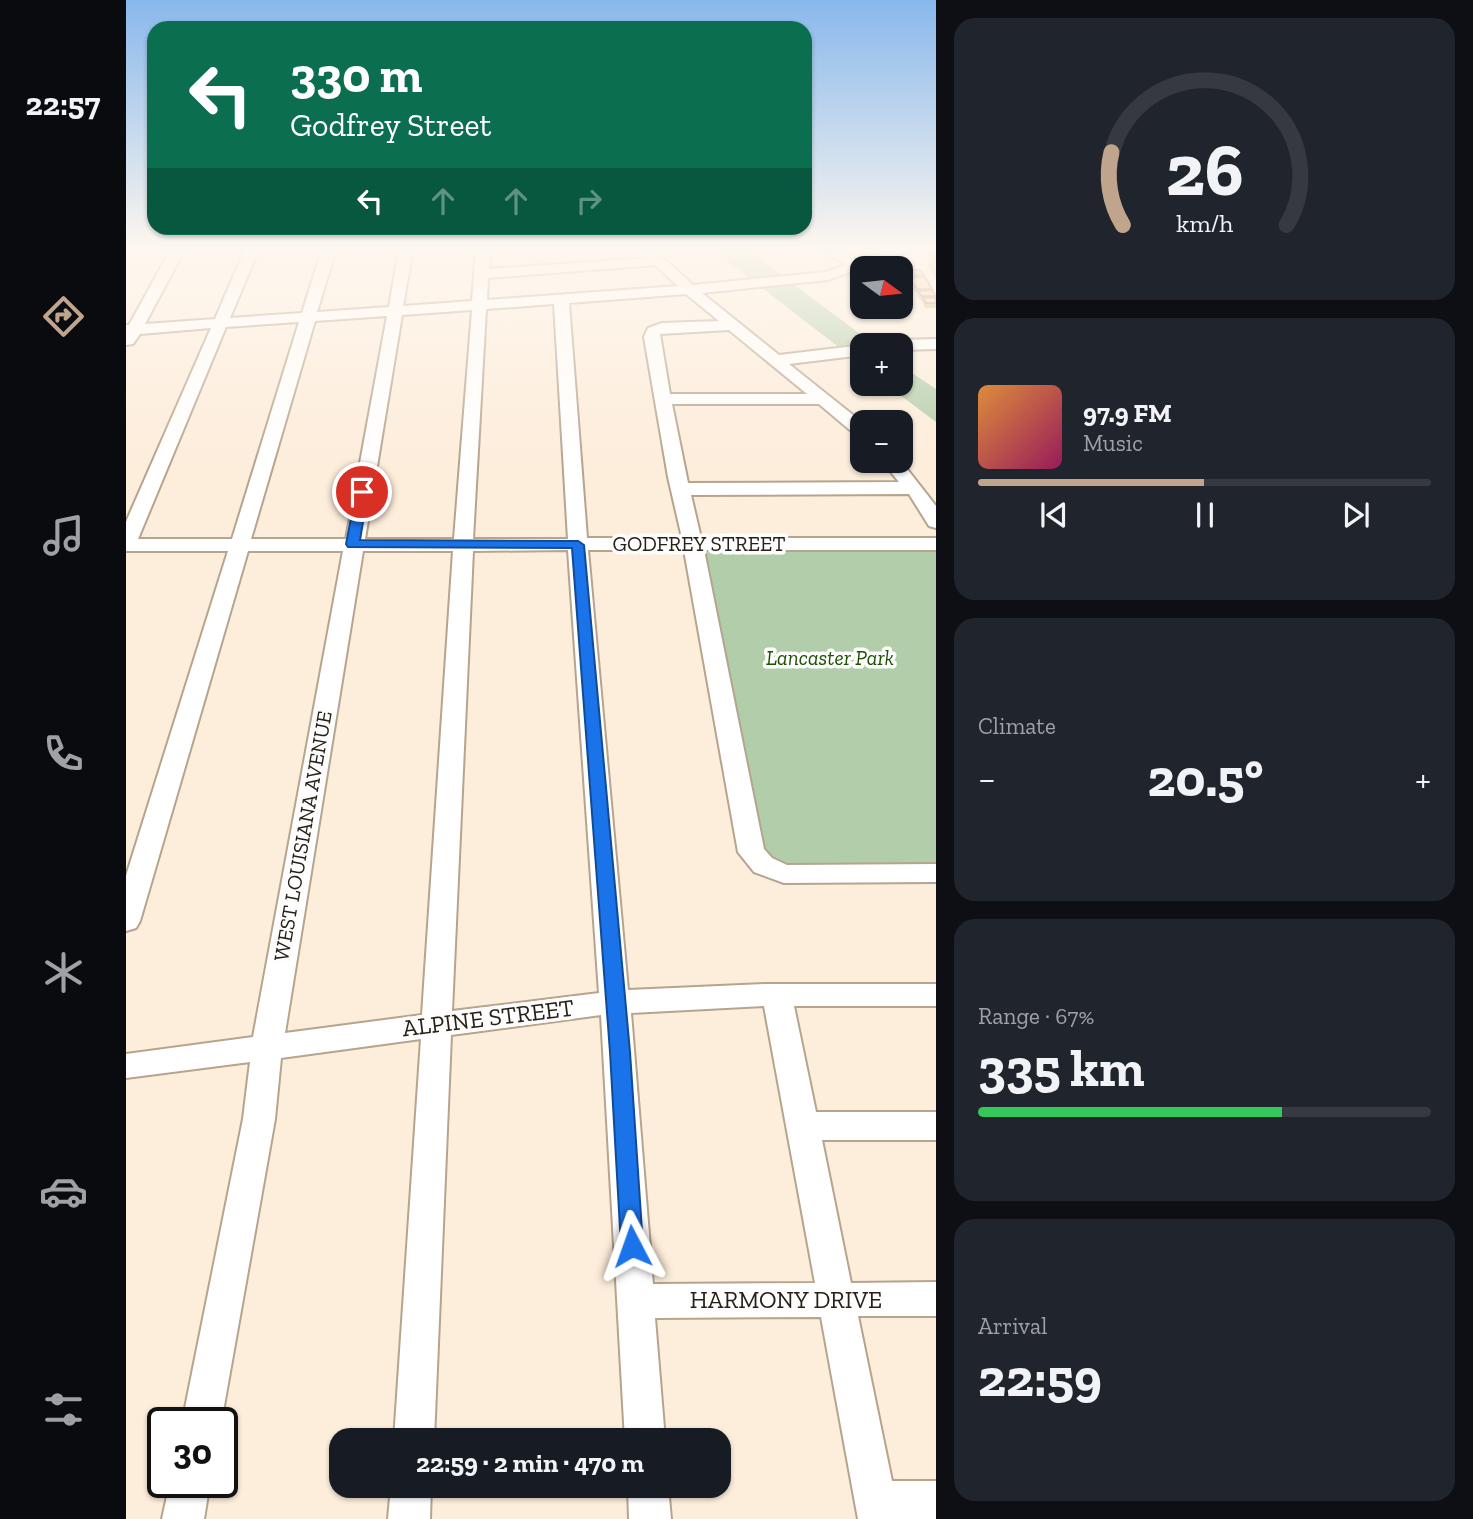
<!DOCTYPE html>
<html lang="en">
<head>
<meta charset="utf-8">
<style>
	body { margin:0; font-family:"Zilla Slab",serif; background:#20242c; color:#f1f3f6; height:100vh; display:flex; flex-direction:column; font-size:26px; white-space:nowrap }
	* { box-sizing:border-box; margin:0 }
	p { font-size:23px; color:#9ea1a6 }
	.icon { flex:none; width:38px; height:38px; fill:none; stroke:currentColor; stroke-width:2; stroke-linecap:round; stroke-linejoin:round }
	.map { position:relative; flex:1; overflow:hidden }
	.sheet { display:flex; flex-direction:column; gap:18px; padding:18px; background:#0d0f14; width:537px }
	.sheet>* { flex:none }
	.top-card { position:absolute; left:21px; top:21px; width:665px; height:214px; border-radius:21px; box-shadow:0 2px 5px #0004; background:#0b6e4f; color:#fff; overflow:hidden }
	.needle { width:46px; rotate:105deg }
	.fabs { position:absolute; left:724px; top:256px; display:grid; gap:14px }
	.fabs a { display:grid; place-items:center; width:63px; height:63px; border-radius:14px; background:#171b24; box-shadow:0 2px 5px #0004; font-size:35px }
	.speed { position:absolute; left:21px; top:1407px; display:flex; gap:14px; font-size:35px; font-weight:700; text-align:center }
	.speed>* { display:grid; place-content:center; width:91px; height:91px; border-radius:50%; background:#171b24; box-shadow:0 2px 5px #0004; line-height:1 }
	.speed .limit { border:4px solid #111; border-radius:10px; background:#fff; color:#111 }
	.pin { position:absolute; display:grid; place-items:center; width:60px; height:60px; color:#fff; margin:-30px; border:4px solid #fff; border-radius:50%; box-shadow:0 2px 7px #0007 }
	.me { position:absolute; width:77px; margin:-38px; rotate:356deg; stroke-linejoin:round; filter:drop-shadow(0 0 5px #0008) }
	.turn { display:flex; align-items:center; gap:24px; height:147px; padding:0 28px; font-size:32px }
	.turn .icon { width:91px; height:91px; stroke-width:2.5 }
	.turn b { display:block; font-size:49px; line-height:60px }
	.lanes { display:flex; align-items:center; height:66px; padding:0 28px; background:#0003; justify-content:center; gap:35px; direction:ltr }
	.lanes .off { opacity:.35 }
	.big { font-size:52px; font-weight:700; line-height:1.1 }
	.sheet .widget { flex:1; display:flex; flex-direction:column; justify-content:center; gap:10px; min-width:0; padding:0 24px; border-radius:21px; background:#20242c }
	.sheet .dial { align-items:center; gap:0 }
	.dial svg { height:182px; overflow:visible; fill:none; stroke:#363941; stroke-width:7; stroke-linecap:round; text-anchor:middle }
	.dial text { fill:#f1f3f6; stroke:none }
	.song { display:flex; align-items:center; gap:21px }
	.cover { width:84px; height:84px; border-radius:10px; background:linear-gradient(135deg,hsl(30 70% 55%),hsl(330 70% 35%)) }
	.played { height:7px; border-radius:4px; background:linear-gradient(90deg,#c0a48c 50%,#363941 50%) }
	.keys { display:flex; justify-content:space-around; direction:ltr }
	.heat { display:flex; justify-content:space-between; align-items:center; font-size:38px; direction:ltr }
	.charge { height:10px; border-radius:5px; background:linear-gradient(90deg,#34c759 67%,#363941 0) }
	.trip { position:absolute; left:203px; top:1428px; width:402px; height:70px; border-radius:21px; background:#171b24; box-shadow:0 2px 5px #0004; font-weight:700; line-height:70px; text-align:center }
	main { display:flex; flex:1; min-height:0 }
	.dock { display:flex; flex-direction:column; width:126px; justify-content:space-around; align-items:center; background:#090b0e; color:#9ea1a6 }
	.dock .icon { width:49px; height:49px }
	.dock .active { color:#c0a48c }
	.dock b { font-size:32px; color:#f1f3f6 }
	.map>svg:first-child { display:block }
	.green { fill:#b2cdaa }
	.lines { fill:none; stroke-linecap:round; stroke-linejoin:round }
	.minor-casing { stroke:#b6a48e; stroke-width:4 }
	.minor { fill:#fff; fill-rule:evenodd }
	.wall { fill:#dab384 }
	.building { fill:#fdd09a; stroke:#b1926c; stroke-width:2 }
	.route { fill:#1a73e8; stroke:#114b97; stroke-width:2 }
	.labels { text-anchor:middle; stroke-width:7; stroke-linejoin:round; paint-order:stroke }
	.street-label { font-size:21px; fill:#272017; stroke:#fdfdfd }
	.park-label { font-size:21px; font-style:italic; fill:#1c5003; stroke:#fdfdfd }
	.near-street-label { font-size:24px; fill:#272017; stroke:#fdfdfd }
</style>
</head>
<body>
<main>
<nav class="dock">
<b>22:57</b>
<svg class="icon active" aria-label="directions" viewBox="0 0 24 24"><path d="M12 3l9 9-9 9-9-9zM9 14v-3h6M13 9l2 2-2 2"/></svg>
<svg class="icon" aria-label="music" viewBox="0 0 24 24"><path d="M9 18V5l10-2v13"/><circle cx="6" cy="18" r="3"/><circle cx="16" cy="16" r="3"/></svg>
<svg class="icon" aria-label="phone" viewBox="0 0 24 24"><path d="M5 4h4l2 5-3 2q2 4 5 5l2-3 5 2v4C11 20 4 13 5 4z"/></svg>
<svg class="icon" aria-label="climate" viewBox="0 0 24 24"><path d="M12 3v18M4 7l16 10M4 17L20 7"/></svg>
<svg class="icon" aria-label="car" viewBox="0 0 24 24"><path d="M5 17H2v-5l4-1 3-4h7l3 4 3 1v5h-3M9 17h6M6 11h13"/><circle cx="7" cy="17" r="2"/><circle cx="17" cy="17" r="2"/></svg>
<svg class="icon" aria-label="filters" viewBox="0 0 24 24"><path d="M4 7h16M4 17h16"/><circle cx="9" cy="7" r="2"/><circle cx="15" cy="17" r="2"/></svg>
</nav>
<div class="map">
<svg width="810" height="1519" viewBox="0 0 810 1519">
	<rect width="100%" height="100%" fill="#fdeddb"/>
	<path class="green" d="M586,249H620L745,342L749,345H737V366Z
		M775,366L810,389V422L758,383H775Z
		M810,551V868L654,867L634,857L573,552Z"/>
	<g class="lines">
		<defs>
			<path id="minor" d="M45,249H59L19,324L89,319L119,249H133L104,318L176,313L196,249H210L191,312L263,307L273,249H287L277,306L346,301L350,249H364L363,269L521,258L512,249H527L567,285L700,272L720,265L697,249H713L732,261L767,249H787L702,280L576,293L653,355L737,345V355L663,364L737,423V437L731,436L693,404H546L562,483L773,482L755,460H774L810,506V528L803,526L783,494L565,495L575,538H810V550H578L638,849L646,858L661,865L810,864V882L658,883L628,872L612,852L558,550H462L502,990L639,984H810V1006H668L690,1112H810V1140H696L725,1283L810,1282V1316H732L766,1481H810V1519H732L695,1317L529,1318L539,1440H499L475,1015L325,1035L308,1440H268L295,1039L155,1058L149,1119L95,1423H56L117,1119L124,1062L0,1078V1054L127,1037L217,551H122L14,921L10,928L0,931V876L102,551H0V522L85,328L14,334L7,344L0,345V325H3ZM529,265L552,286L361,300L362,278ZM560,294L593,321L536,323L522,328L518,337L542,477L556,538H461L443,303ZM428,304L442,539H347L360,309ZM346,310L328,539H239L276,315ZM261,316L220,539H125L189,321ZM173,322L106,539H12L100,327ZM603,330L681,394H544L534,334ZM442,550L473,993L326,1011L347,551ZM237,551H327L296,1015L159,1033ZM638,1006L689,1283L527,1284L505,1013Z
				M810,339V349L775,350V345H767L775,340Z
				M44,1482H84L78,1519H36Z
				M265,1486H305L304,1519H262Z
				M502,1486H542L545,1519H503Z"/>
		</defs>
		<use href="#minor" class="minor-casing"/>
		<use href="#minor" class="minor"/>
	</g>
	<path class="wall" d="M804,254H810V280L802,267Z
		M778,270L798,275L797,277L810,296V308H799L796,301H795L791,295L792,293H790L778,275Z"/>
	<path class="building" d="M804,254H810V262Z
		M778,270H794L798,275L782,276Z
		M783,277H799L806,289H791Z
		M806,290L810,296H796L792,291Z
		M797,297L810,298V303H800Z"/>
	<linearGradient id="sky" x2="0" y2="1"><stop stop-color="#88b8ec"/><stop offset="0.54" stop-color="#fef7ef"/><stop offset="1" stop-color="#fef7ef" stop-opacity="0"/></linearGradient>
	<rect width="810" height="462" fill="url(#sky)"/>
	<path class="route" d="M236,489L242,492L234,540L452,541L458,545L504,1052L517,1246L514,1253L506,1256L498,1253L495,1246L484,1052L446,548L222,547L220,544L230,492Z"/>
	<g class="labels">
		<g class="street-label">
			<text x="573" y="551">GODFREY STREET</text>
			<text transform="translate(177 836) rotate(-80)" y="7">WEST LOUISIANA AVENUE</text>
		</g>
		<g class="park-label">
			<text x="704" y="665">Lancaster Park</text>
		</g>
		<g class="near-street-label">
			<text transform="translate(362 1018) rotate(-7)" y="8">ALPINE STREET</text>
			<text x="660" y="1308">HARMONY DRIVE</text>
		</g>
	</g>
</svg>
<div class="fabs">
<a><svg class="needle" viewBox="-14 -14 28 28"><path d="M0-13l5 13h-10z" fill="#e53935"/><path d="M0 13l5-13h-10z" fill="#9ea1a6"/></svg></a>
<a>+</a>
<a>−</a>
</div>
<div class="speed"><div class="limit">30</div></div>
<div class="pin" style="left:236px;top:492px;background:#d93025"><svg class="icon" aria-label="arrive" viewBox="0 0 24 24"><path d="M6 21V4h12l-3 4 3 4H6"/></svg></div>
<svg class="me" style="left:506px;top:1246px" viewBox="-20 -20 40 40"><path d="M0-17L14 15 0 8-14 15z" fill="#1a73e8" stroke="#fff" stroke-width="4"/></svg>
<div class="trip">22:59 · 2 min · 470 m</div>
<div class="top-card">
<div class="turn"><svg class="icon" aria-label="left" viewBox="0 0 24 24"><path d="M17 20v-9H6M10 6l-5 5 5 5"/></svg><div><b>330 m</b>Godfrey Street</div></div>
<div class="lanes"><svg class="icon" aria-label="left" viewBox="0 0 24 24"><path d="M17 20v-9H6M10 6l-5 5 5 5"/></svg><svg class="icon off" aria-label="ahead" viewBox="0 0 24 24"><path d="M12 20V5M6 11l6-6 6 6"/></svg><svg class="icon off" aria-label="ahead" viewBox="0 0 24 24"><path d="M12 20V5M6 11l6-6 6 6"/></svg><svg class="icon off" aria-label="right" viewBox="0 0 24 24"><path d="M7 20v-9h11M14 6l5 5-5 5"/></svg></div>
</div>
</div>
<section class="sheet">
<div class="widget dial"><svg viewBox="0 0 100 80">
<path d="M14 69A42 42 0 1 1 86 69"/>
<path d="M14 69A42 42 0 0 1 9 37" stroke="#c0a48c"/>
<text x="50" y="56" font-size="32" font-weight="700">26</text>
<text x="50" y="72" font-size="11">km/h</text>
</svg></div>
<div class="widget">
<div class="song"><i class="cover"></i><div><b>97.9 FM</b><p>Music</p></div></div>
<div class="played"></div>
<div class="keys"><svg class="icon" aria-label="previous" viewBox="0 0 24 24"><path d="M18 5L8 12l10 7zM5 5v14"/></svg><svg class="icon" aria-label="pause" viewBox="0 0 24 24"><path d="M8 5v14M16 5v14"/></svg><svg class="icon" aria-label="next" viewBox="0 0 24 24"><path d="M6 5l10 7-10 7zM19 5v14"/></svg></div>
</div>
<div class="widget"><p>Climate</p>
<div class="heat"><a>−</a><b class="big">20.5°</b><a>+</a></div>
</div>
<div class="widget"><p>Range · 67%</p><b class="big">335 km</b><div class="charge"></div></div>
<div class="widget"><p>Arrival</p><b class="big">22:59</b></div>
</section>
</main>
</body>
</html>
